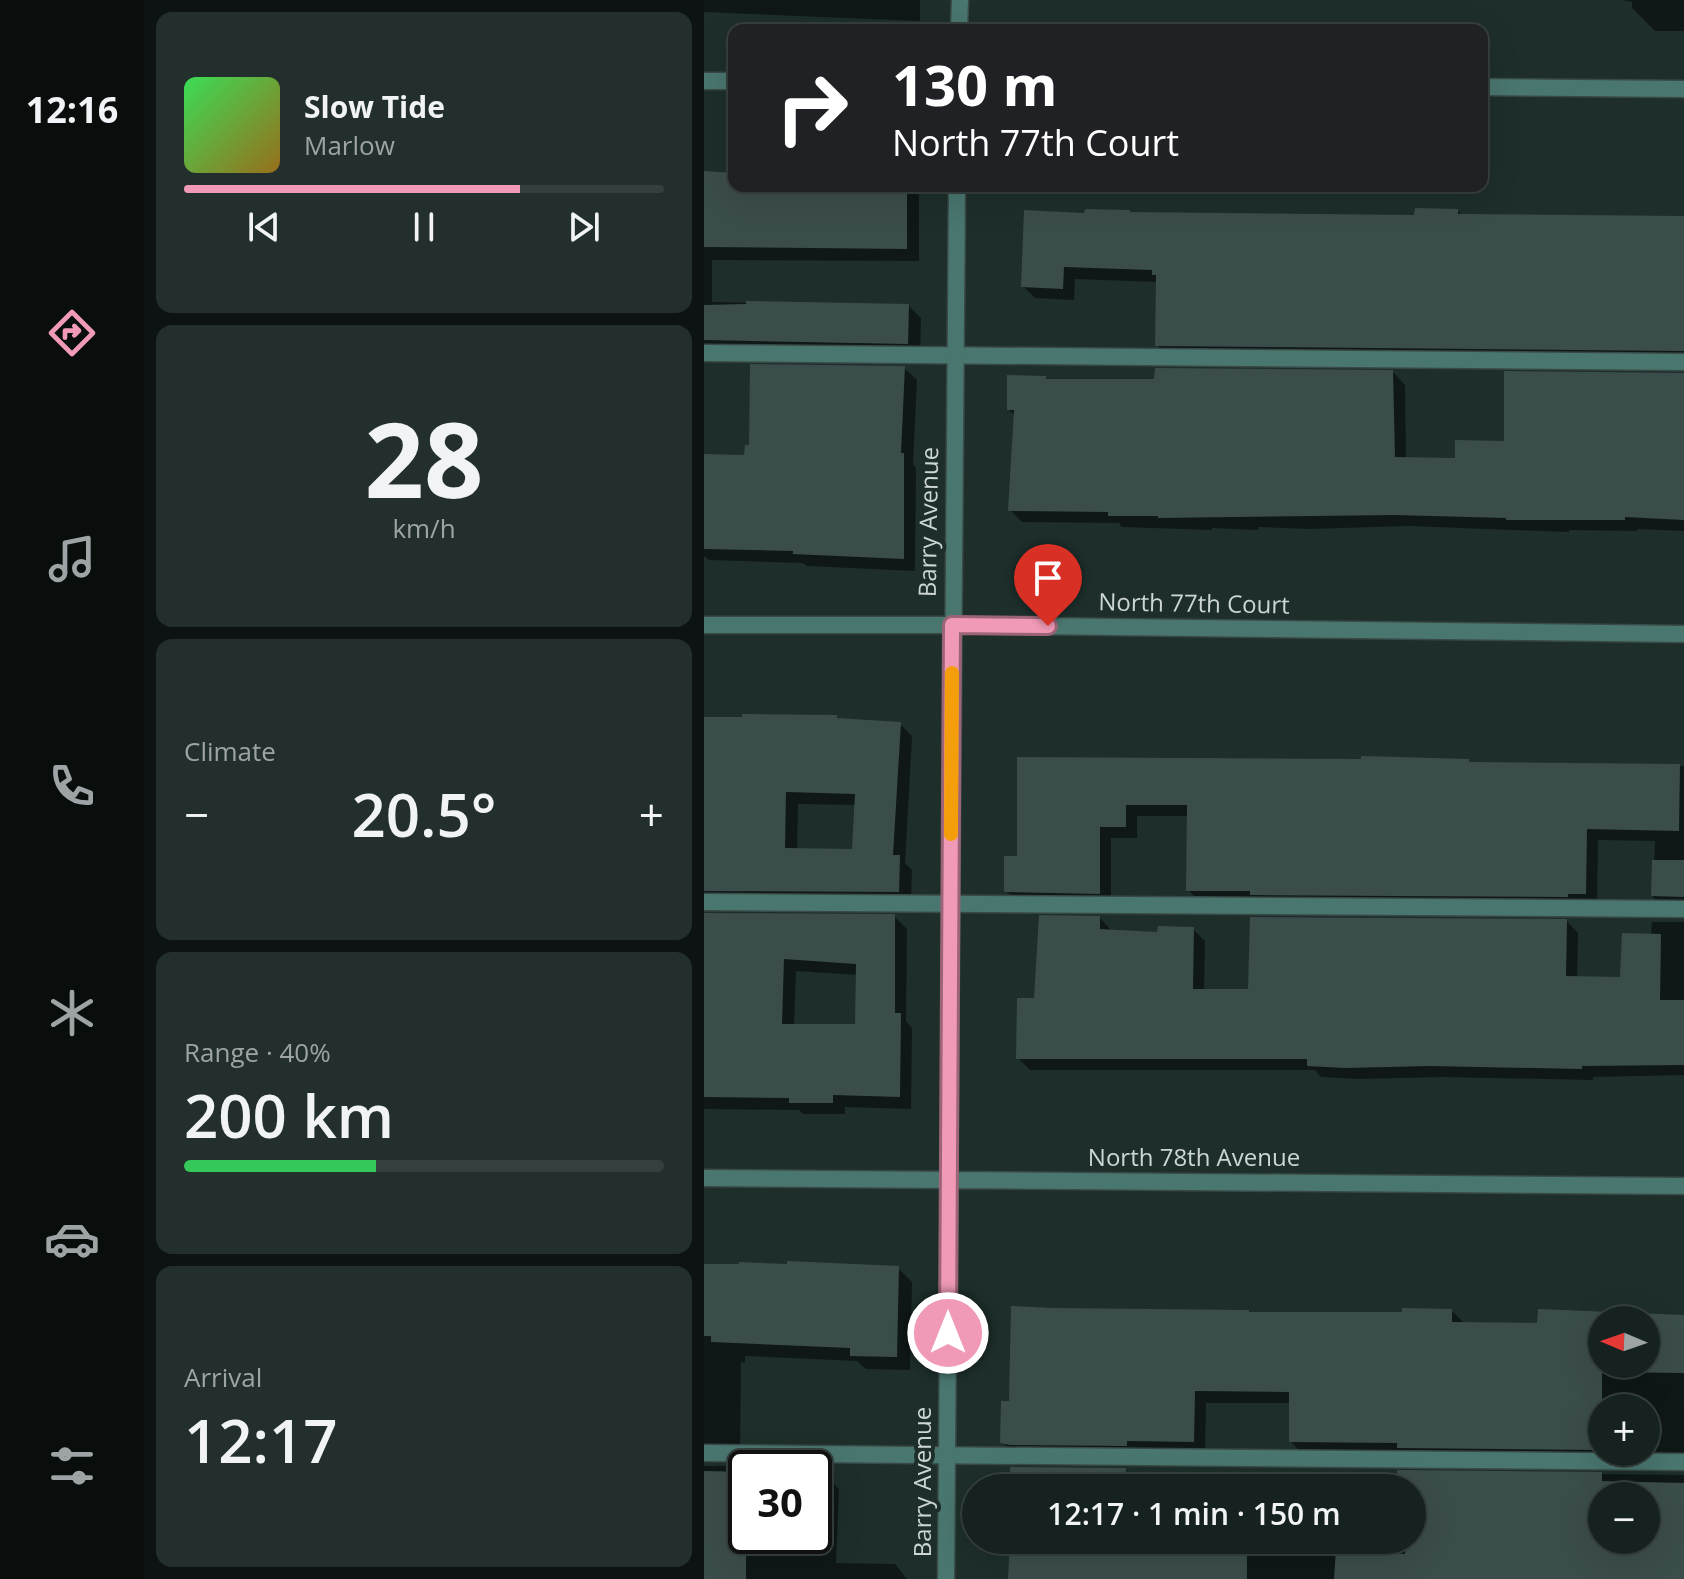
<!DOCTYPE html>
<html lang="en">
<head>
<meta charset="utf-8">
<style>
	body { margin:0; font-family:"Open Sans",sans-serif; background:#232f2d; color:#f1f3f6; height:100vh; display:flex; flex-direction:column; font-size:30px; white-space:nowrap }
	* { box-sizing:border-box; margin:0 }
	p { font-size:26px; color:#9ea4a5 }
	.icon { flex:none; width:44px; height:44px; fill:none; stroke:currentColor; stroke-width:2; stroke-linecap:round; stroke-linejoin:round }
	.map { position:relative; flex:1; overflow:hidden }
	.sheet { display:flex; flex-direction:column; gap:12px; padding:12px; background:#0c1312; width:560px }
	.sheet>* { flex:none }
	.banner { position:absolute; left:24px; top:24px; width:760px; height:168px; border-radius:16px; box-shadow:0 8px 32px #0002,0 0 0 2px #353f3e; background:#202124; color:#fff; overflow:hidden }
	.needle { width:52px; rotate:272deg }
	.buttons { position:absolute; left:884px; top:1306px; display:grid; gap:16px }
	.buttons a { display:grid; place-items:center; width:72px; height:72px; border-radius:50%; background:#162220; box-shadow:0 8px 32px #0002,0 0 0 2px #353f3e; font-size:40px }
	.speed { position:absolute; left:24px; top:1450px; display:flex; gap:16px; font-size:40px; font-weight:700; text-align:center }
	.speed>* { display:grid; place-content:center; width:104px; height:104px; border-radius:50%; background:#162220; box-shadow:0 8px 32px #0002,0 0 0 2px #353f3e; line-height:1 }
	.speed .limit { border:4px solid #111; border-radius:12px; background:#fff; color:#111 }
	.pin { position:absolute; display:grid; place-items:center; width:68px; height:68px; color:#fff; margin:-82px -34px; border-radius:50% 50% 50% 0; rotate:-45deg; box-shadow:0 0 8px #0007 }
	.pin .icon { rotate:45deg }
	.me { position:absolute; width:88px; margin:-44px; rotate:0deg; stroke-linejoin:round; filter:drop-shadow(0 0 6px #0008) }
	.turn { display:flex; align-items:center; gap:28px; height:168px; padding:0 32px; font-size:36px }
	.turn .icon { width:104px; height:104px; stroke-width:2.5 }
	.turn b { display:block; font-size:56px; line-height:68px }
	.big { font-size:60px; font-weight:600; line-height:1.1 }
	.sheet .card { flex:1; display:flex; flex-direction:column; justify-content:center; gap:12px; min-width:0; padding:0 28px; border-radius:16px; background:#232f2d }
	.sheet .dial { align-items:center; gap:0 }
	.dial b { font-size:104px; line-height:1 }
	.song { display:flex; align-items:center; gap:24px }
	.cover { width:96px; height:96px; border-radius:12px; background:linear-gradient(135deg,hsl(130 70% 55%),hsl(40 70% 35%)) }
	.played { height:8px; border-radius:4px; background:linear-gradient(90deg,#f09ab7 70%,#353f3e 70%) }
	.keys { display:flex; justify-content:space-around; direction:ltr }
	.heat { display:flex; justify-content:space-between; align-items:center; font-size:44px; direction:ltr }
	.charge { height:12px; border-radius:6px; background:linear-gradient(90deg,#34c759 40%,#353f3e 0) }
	.trip { position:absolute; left:258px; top:1474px; width:464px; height:80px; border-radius:40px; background:#162220; box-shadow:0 8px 32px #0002,0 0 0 2px #353f3e; font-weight:600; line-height:80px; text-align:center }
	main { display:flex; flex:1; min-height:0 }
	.menu { display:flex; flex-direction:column; width:144px; justify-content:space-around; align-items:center; background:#090e0d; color:#9ea4a5 }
	.menu .icon { width:56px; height:56px }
	.menu .active { color:#f09ab7 }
	.menu b { font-size:36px; color:#f1f3f6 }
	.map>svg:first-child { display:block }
	.shadow { fill:#0007; fill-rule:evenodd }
	.building { fill:#3b4d4a; fill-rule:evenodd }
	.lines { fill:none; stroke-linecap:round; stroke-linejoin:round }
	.service-casing { stroke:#394946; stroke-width:19 }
	.minor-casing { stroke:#394946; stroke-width:19 }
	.service { stroke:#49766f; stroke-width:16 }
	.minor { stroke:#49766f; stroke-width:16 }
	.route-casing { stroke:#9c6477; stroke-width:20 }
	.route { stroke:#f09ab7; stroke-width:14 }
	.slow { stroke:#f59e0b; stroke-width:14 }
	.labels { text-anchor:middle; stroke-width:8; stroke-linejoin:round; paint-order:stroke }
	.street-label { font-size:24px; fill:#ccd6d4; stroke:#1d2e2b }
</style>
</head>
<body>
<main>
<nav class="menu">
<b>12:16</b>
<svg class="icon active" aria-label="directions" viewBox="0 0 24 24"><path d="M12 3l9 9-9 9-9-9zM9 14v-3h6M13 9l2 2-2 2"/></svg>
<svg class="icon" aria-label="music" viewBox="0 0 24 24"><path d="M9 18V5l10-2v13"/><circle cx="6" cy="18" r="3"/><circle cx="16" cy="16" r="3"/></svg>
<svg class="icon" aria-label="phone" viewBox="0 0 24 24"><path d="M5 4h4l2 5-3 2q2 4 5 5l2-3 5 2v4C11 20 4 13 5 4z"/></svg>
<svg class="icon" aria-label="climate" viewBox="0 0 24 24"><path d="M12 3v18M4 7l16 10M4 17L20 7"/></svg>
<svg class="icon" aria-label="car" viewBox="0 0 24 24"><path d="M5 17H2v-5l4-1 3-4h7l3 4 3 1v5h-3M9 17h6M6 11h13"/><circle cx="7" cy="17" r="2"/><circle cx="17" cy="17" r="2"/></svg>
<svg class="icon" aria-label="filters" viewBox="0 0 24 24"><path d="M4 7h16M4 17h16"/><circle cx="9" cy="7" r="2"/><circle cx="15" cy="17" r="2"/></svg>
</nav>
<section class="sheet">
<div class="card">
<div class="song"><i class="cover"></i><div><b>Slow Tide</b><p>Marlow</p></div></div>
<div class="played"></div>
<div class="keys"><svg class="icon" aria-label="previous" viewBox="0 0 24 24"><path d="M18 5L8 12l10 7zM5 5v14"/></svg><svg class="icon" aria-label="pause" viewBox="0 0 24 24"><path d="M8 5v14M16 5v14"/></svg><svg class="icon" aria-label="next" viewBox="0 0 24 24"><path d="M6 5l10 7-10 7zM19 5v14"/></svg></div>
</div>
<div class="card dial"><b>28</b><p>km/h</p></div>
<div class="card"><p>Climate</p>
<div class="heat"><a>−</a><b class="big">20.5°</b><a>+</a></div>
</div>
<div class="card"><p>Range · 40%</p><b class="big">200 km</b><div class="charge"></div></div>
<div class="card"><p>Arrival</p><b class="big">12:17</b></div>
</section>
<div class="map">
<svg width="980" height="1579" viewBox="0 0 980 1579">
	<rect width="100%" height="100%" fill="#1d2e2b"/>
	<path class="shadow" d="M0,0H216V21L0,12Z
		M918,0H980V31H951L928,8V2Z
		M0,175H30V186H215V261L8,260V302L205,306L217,318L216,356L0,353Z
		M754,211L758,216L980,219V362L465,358L453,345L454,282L371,279L370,300L331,298L319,286L382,215L712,217Z
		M200,368L213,380L209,464L212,468L211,571L103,566L99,563L5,560L0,556V456L42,457Z
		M689,372L701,385L702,459L753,460L802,444L980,375V531L933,529V531L865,530V532L705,526L605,529L554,527V530L508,528V530L418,527L415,523L318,522L306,510L312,417L305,410V377L411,382Z
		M132,717L136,721L196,724L208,736L201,863L208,870L207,903H0V719ZM94,804L153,805L150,851L93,850Z
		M315,759L764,761L767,764L980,766V909H960L949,897L951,841L894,840L893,905L496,902L484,890L485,816H433V838H407V905L314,903L302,891L315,858Z
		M0,915L190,916L203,929L202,1021L208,1028L207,1109L141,1107V1114H99L95,1110L0,1109ZM92,971L154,975L153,1026H90Z
		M396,918L407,930L455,935L489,929L501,941L500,991H546L863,921L874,933L873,978L918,979L947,936L948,922H980V1075L889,1077V1080L739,1077L654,1079L617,1077L611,1070H326L314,1058L332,1000Z
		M0,1266L194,1268L208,1282L206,1370L162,1369L153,1361L41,1356V1363L37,1362L36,1455L0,1450Z
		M748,1311L761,1324L835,1325L836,1311L980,1316V1463L599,1454L587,1442V1403H502L501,1453L311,1455L298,1442L307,1403L547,1314H700ZM898,1320H942V1364H898ZM898,1408H942V1452H898Z
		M0,1466H22L30,1474H42V1536H110V1477H123L135,1489L132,1563L191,1564L203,1579H0Z
		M421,1470L434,1482L433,1488H308Z
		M695,1472L980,1475V1579H306L307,1540H432V1544L494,1545V1540H620V1551L693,1555V1540H708V1488H694ZM898,1496H942V1540H898Z
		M495,1476L606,1478L617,1488H495Z"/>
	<path class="building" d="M0,171L30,173V186H203V249L0,247Z
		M711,208L754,209V214L980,216V351L451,346L452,275H448V270L360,267L359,289L317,287L320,210L380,213L381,209L426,210V212L710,215Z
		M42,301L205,304L204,344L0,340V305L42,304Z
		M46,364L201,366L197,453H200V559L89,554V551L0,549V454L40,455L41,445H45Z
		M451,368L689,370L691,457L751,458V440L800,441V371L980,373V520L921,517V520H802V518L691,515L454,518V516H404V512L304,511L310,410H303V375L342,376V379H450Z
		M38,714L133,715V718L197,722L189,855H196L195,892L0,891V717H38ZM82,792L151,794L148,849L81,848Z
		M657,756L765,759V762L976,764L975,831L883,829L882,894H864V897L546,895V891H482L483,805H422V827H396V894L300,892V856H313V757L657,759Z
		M948,860H980V897L947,896Z
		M0,913L191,914V1013H197L196,1097L129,1095V1103H85V1098L0,1097ZM80,959L152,964L151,1024H78Z
		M335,915L396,916V929L453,932L454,926L490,927L489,989H544L546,917L863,919L862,976L916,977L918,933L957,934L956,1000H980V1065L878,1066V1069L726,1066L641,1068L603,1066V1059H312L313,998H330Z
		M83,1261L195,1266L193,1357L146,1356V1348L7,1342V1336H0V1264H35V1262L83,1264Z
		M307,1306L348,1308L545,1310V1312H698V1308L748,1309V1322L833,1323L834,1309L980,1315V1373L898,1372V1450L693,1448V1443L585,1442V1392L491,1391L490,1442L423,1441V1446L306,1445L296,1443L297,1401H305ZM898,1320H942V1364H898Z
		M306,1467L422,1468L421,1488H307Z
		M693,1470L898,1472V1481L980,1483V1579H630L632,1549L701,1554L702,1540H708V1488H692ZM898,1496H942V1540H898Z
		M0,1471L42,1472V1579H0Z
		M500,1475H542V1488H500Z
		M306,1540L500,1543V1540H543V1579H304Z"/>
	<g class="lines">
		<defs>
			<path id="service" d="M0,353L980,362
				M0,902L980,909
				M0,1453L980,1462"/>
			<path id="minor" d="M255,30L256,0
				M0,81H30
				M778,87L980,89
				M0,625H248L980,634
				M0,1178L980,1186
				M242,1579L253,186"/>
		</defs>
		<use href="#service" class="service-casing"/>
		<use href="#minor" class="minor-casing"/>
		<use href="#service" class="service"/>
		<use href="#minor" class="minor"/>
	</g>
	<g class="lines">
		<defs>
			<path id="route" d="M244,1333L248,625L344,626"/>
		</defs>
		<use href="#route" class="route-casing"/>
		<use href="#route" class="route"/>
		<path class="slow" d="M247,834L248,673"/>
	</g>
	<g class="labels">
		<g class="street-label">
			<text transform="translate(225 522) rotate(-89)" y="8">Barry Avenue</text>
			<text transform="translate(490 604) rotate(1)" y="8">North 77th Court</text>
			<text x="490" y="1166">North 78th Avenue</text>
			<text transform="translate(219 1482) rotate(-90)" y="8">Barry Avenue</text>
		</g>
	</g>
</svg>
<div class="buttons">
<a><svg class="needle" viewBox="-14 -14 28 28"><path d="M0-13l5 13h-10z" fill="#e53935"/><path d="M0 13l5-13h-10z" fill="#9ea4a5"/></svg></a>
<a>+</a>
<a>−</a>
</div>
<div class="speed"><div class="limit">30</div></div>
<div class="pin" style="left:344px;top:626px;background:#d93025"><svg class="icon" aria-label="arrive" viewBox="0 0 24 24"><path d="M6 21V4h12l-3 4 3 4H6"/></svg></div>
<svg class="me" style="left:244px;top:1333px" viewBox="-20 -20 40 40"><circle r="17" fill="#f09ab7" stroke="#fff" stroke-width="3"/><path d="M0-11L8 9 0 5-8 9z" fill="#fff"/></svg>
<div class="trip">12:17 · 1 min · 150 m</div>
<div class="banner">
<div class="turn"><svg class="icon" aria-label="right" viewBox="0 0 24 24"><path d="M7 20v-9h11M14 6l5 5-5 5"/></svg><div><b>130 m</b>North 77th Court</div></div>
</div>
</div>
</main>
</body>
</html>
